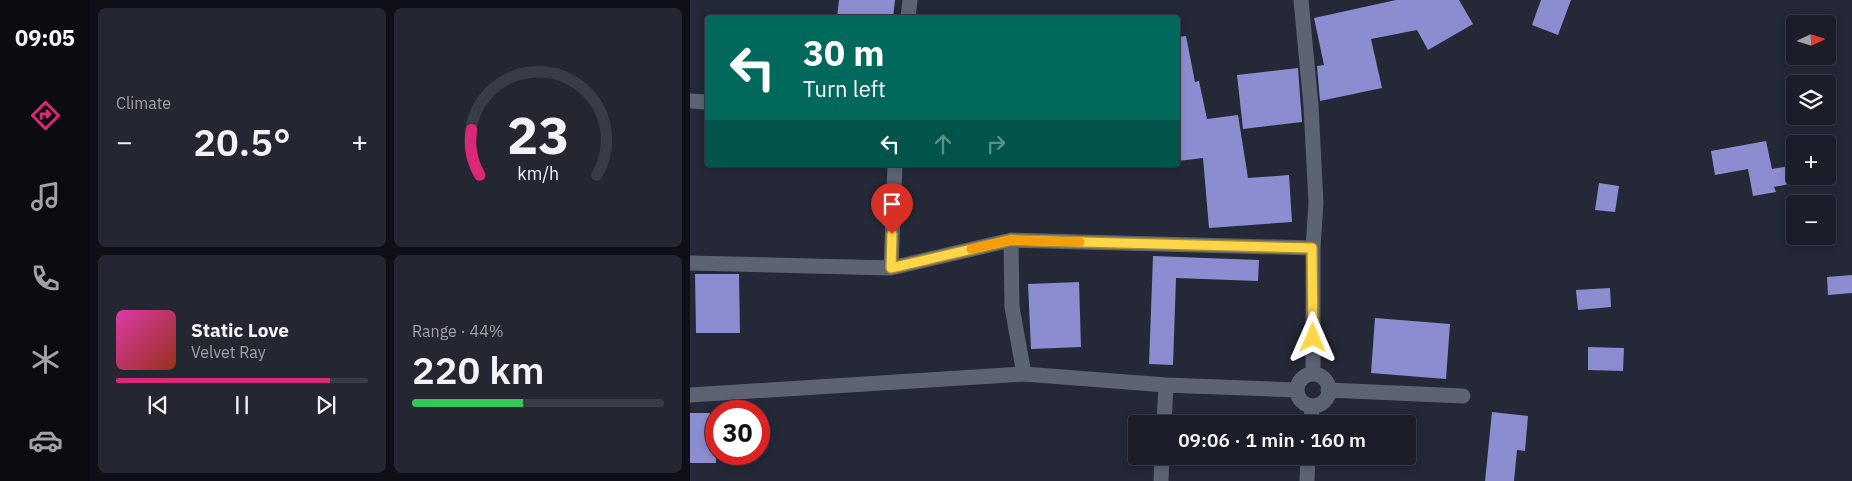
<!DOCTYPE html>
<html lang="en">
<head>
<meta charset="utf-8">
<style>
	body { margin:0; font-family:"IBM Plex Sans",sans-serif; background:#242731; color:#f1f3f6; height:100vh; display:flex; flex-direction:column; font-size:19px; white-space:nowrap }
	* { box-sizing:border-box; margin:0 }
	p { font-size:16px; color:#a0a2a8 }
	.icon { flex:none; width:28px; height:28px; fill:none; stroke:currentColor; stroke-width:2; stroke-linecap:round; stroke-linejoin:round }
	.map { position:relative; flex:1; overflow:hidden }
	.side { display:flex; flex-direction:column; gap:8px; padding:8px; background:#0f1017; width:600px }
	.side>* { flex:none }
	.hud { position:absolute; left:15px; top:15px; width:475px; height:152px; border-radius:5px; box-shadow:0 2px 8px #0003,0 0 0 1px #393c46; background:#00695c; color:#fff; overflow:hidden }
	.needle { width:32px; rotate:86deg }
	.controls { position:absolute; left:1096px; top:15px; display:grid; gap:10px }
	.controls a { display:grid; place-items:center; width:50px; height:50px; border-radius:5px; background:#1b1e29; box-shadow:0 2px 8px #0003,0 0 0 1px #393c46; font-size:25px }
	.speed { position:absolute; left:15px; top:400px; display:flex; gap:10px; font-size:25px; font-weight:700; text-align:center }
	.speed>* { display:grid; place-content:center; width:65px; height:65px; border-radius:50%; background:#1b1e29; box-shadow:0 2px 8px #0003,0 0 0 1px #393c46; line-height:1 }
	.speed .limit { border:8px solid #d22; background:#fff; color:#111 }
	.pin { position:absolute; display:grid; place-items:center; width:42px; height:42px; color:#fff; margin:-51px -21px; border-radius:50% 50% 50% 0; rotate:-45deg; box-shadow:0 0 5px #0007 }
	.pin .icon { rotate:45deg }
	.me { position:absolute; width:55px; margin:-28px; rotate:0deg; stroke-linejoin:round; filter:drop-shadow(0 0 4px #0008) }
	.turn { display:flex; align-items:center; gap:18px; height:105px; padding:0 15px; font-size:22px }
	.turn .icon { width:65px; height:65px; stroke-width:2.5 }
	.turn b { display:block; font-size:35px; line-height:42px }
	.lanes { display:flex; align-items:center; height:48px; padding:0 15px; background:#0003; justify-content:center; gap:25px; direction:ltr }
	.lanes .off { opacity:.35 }
	.big { font-size:38px; font-weight:600; line-height:1.1 }
	.side .widget { flex:1; display:flex; flex-direction:column; justify-content:center; gap:8px; min-width:0; padding:0 18px; border-radius:8px; background:#242731 }
	.side .dial { align-items:center; gap:0 }
	.dial svg { height:130px; overflow:visible; fill:none; stroke:#393c46; stroke-width:7; stroke-linecap:round; text-anchor:middle }
	.dial text { fill:#f1f3f6; stroke:none }
	.song { display:flex; align-items:center; gap:15px }
	.cover { width:60px; height:60px; border-radius:8px; background:linear-gradient(135deg,hsl(320 70% 55%),hsl(10 70% 35%)) }
	.played { height:5px; border-radius:2px; background:linear-gradient(90deg,#db2777 85%,#393c46 85%) }
	.keys { display:flex; justify-content:space-around; direction:ltr }
	.heat { display:flex; justify-content:space-between; align-items:center; font-size:28px; direction:ltr }
	.charge { height:8px; border-radius:4px; background:linear-gradient(90deg,#34c759 44%,#393c46 0) }
	.side .tiles { flex:1; display:grid; gap:8px; grid-template-columns:repeat(2,1fr) }
	.trip { position:absolute; left:438px; top:415px; width:288px; height:50px; border-radius:5px; background:#1b1e29; box-shadow:0 2px 8px #0003,0 0 0 1px #393c46; font-weight:600; line-height:50px; text-align:center }
	main { display:flex; flex:1; min-height:0 }
	.dock { display:flex; flex-direction:column; width:90px; justify-content:space-around; align-items:center; background:#0b0c10; color:#a0a2a8 }
	.dock .icon { width:35px; height:35px }
	.dock .active { color:#db2777 }
	.dock b { font-size:22px; color:#f1f3f6 }
	.map>svg:first-child { display:block }
	.building { fill:#8b8dd0 }
	.lines { fill:none; stroke-linecap:round; stroke-linejoin:round }
	.street { stroke:#5d6373; stroke-width:15 }
	.route-casing { stroke:#a68a30; stroke-width:12 }
	.route { stroke:#ffd54a; stroke-width:9 }
	.slow { stroke:#f59e0b; stroke-width:9 }
</style>
</head>
<body>
<main>
<nav class="dock">
<b>09:05</b>
<svg class="icon active" aria-label="directions" viewBox="0 0 24 24"><path d="M12 3l9 9-9 9-9-9zM9 14v-3h6M13 9l2 2-2 2"/></svg>
<svg class="icon" aria-label="music" viewBox="0 0 24 24"><path d="M9 18V5l10-2v13"/><circle cx="6" cy="18" r="3"/><circle cx="16" cy="16" r="3"/></svg>
<svg class="icon" aria-label="phone" viewBox="0 0 24 24"><path d="M5 4h4l2 5-3 2q2 4 5 5l2-3 5 2v4C11 20 4 13 5 4z"/></svg>
<svg class="icon" aria-label="climate" viewBox="0 0 24 24"><path d="M12 3v18M4 7l16 10M4 17L20 7"/></svg>
<svg class="icon" aria-label="car" viewBox="0 0 24 24"><path d="M5 17H2v-5l4-1 3-4h7l3 4 3 1v5h-3M9 17h6M6 11h13"/><circle cx="7" cy="17" r="2"/><circle cx="17" cy="17" r="2"/></svg>
</nav>
<section class="side">
<div class="tiles">
<div class="widget"><p>Climate</p>
<div class="heat"><a>−</a><b class="big">20.5°</b><a>+</a></div>
</div>
<div class="widget dial"><svg viewBox="0 0 100 80">
<path d="M14 69A42 42 0 1 1 86 69"/>
<path d="M14 69A42 42 0 0 1 9 41" stroke="#db2777"/>
<text x="50" y="56" font-size="32" font-weight="700">23</text>
<text x="50" y="72" font-size="11">km/h</text>
</svg></div>
<div class="widget">
<div class="song"><i class="cover"></i><div><b>Static Love</b><p>Velvet Ray</p></div></div>
<div class="played"></div>
<div class="keys"><svg class="icon" aria-label="previous" viewBox="0 0 24 24"><path d="M18 5L8 12l10 7zM5 5v14"/></svg><svg class="icon" aria-label="pause" viewBox="0 0 24 24"><path d="M8 5v14M16 5v14"/></svg><svg class="icon" aria-label="next" viewBox="0 0 24 24"><path d="M6 5l10 7-10 7zM19 5v14"/></svg></div>
</div>
<div class="widget"><p>Range · 44%</p><b class="big">220 km</b><div class="charge"></div></div>
</div>
</section>
<div class="map">
<svg width="1162" height="481" viewBox="0 0 1162 481">
	<rect width="100%" height="100%" fill="#242837"/>
	<path class="building" d="M149,0H205L203,18H147Z
		M706,0H769L783,24L738,50L727,30L681,39L692,88L630,101L627,66L634,65L624,18Z
		M851,0H881L868,35L842,25Z
		M496,36L505,82L509,81L517,119L548,115L558,178L599,175L602,222L519,228L513,158L488,161V37Z
		M608,68L612,122L553,129L547,75Z
		M1076,141L1082,169L1105,165V183L1084,187L1086,192L1063,196L1058,169L1025,175L1021,151Z
		M909,183L929,186L925,212L905,210Z
		M463,256L569,260L568,281L486,278L483,365L459,364Z
		M5,274H49L50,333H6Z
		M1162,275V293L1138,295L1137,277Z
		M389,282L391,347L341,349L338,284Z
		M920,288L921,307L888,310L886,290Z
		M685,318L760,324L756,379L681,373Z
		M898,347L934,348L933,371L898,370Z
		M802,412L838,416L835,451L827,450L824,481H795Z
		M0,413H26V463H0Z"/>
	<g class="lines">
		<path class="street" d="M611,0L621,106L626,203L623,248V374
			M218,18L220,0
			M0,101L18,102
			M321,240L322,307L334,374
			M0,263L201,268L321,240L623,248
			M201,268L205,165
			M607 390a16 16 0 1 1 32 0a16 16 0 1 1-32 0Z
			M638,390L773,396
			M0,395L334,374L476,385L607,390
			M474,424L476,385
			M621,424L622,407
			M471,481L472,456
			M617,481L618,456"/>
	</g>
	<g class="lines">
		<defs>
			<path id="route" d="M202,234L201,268L321,240L622,248L623,338"/>
		</defs>
		<use href="#route" class="route-casing"/>
		<use href="#route" class="route"/>
		<path class="slow" d="M281,249L321,240L390,242"/>
	</g>
</svg>
<div class="controls">
<a><svg class="needle" viewBox="-14 -14 28 28"><path d="M0-13l5 13h-10z" fill="#e53935"/><path d="M0 13l5-13h-10z" fill="#a0a2a8"/></svg></a>
<a><svg class="icon" aria-label="layers" viewBox="0 0 24 24"><path d="M12 4l9 5-9 5-9-5zM3 14l9 5 9-5"/></svg></a>
<a>+</a>
<a>−</a>
</div>
<div class="speed"><div class="limit">30</div></div>
<div class="pin" style="left:202px;top:234px;background:#d93025"><svg class="icon" aria-label="arrive" viewBox="0 0 24 24"><path d="M6 21V4h12l-3 4 3 4H6"/></svg></div>
<svg class="me" style="left:623px;top:338px" viewBox="-20 -20 40 40"><path d="M0-17L14 15 0 8-14 15z" fill="#ffd54a" stroke="#fff" stroke-width="4"/></svg>
<div class="trip">09:06 · 1 min · 160 m</div>
<div class="hud">
<div class="turn"><svg class="icon" aria-label="left" viewBox="0 0 24 24"><path d="M17 20v-9H6M10 6l-5 5 5 5"/></svg><div><b>30 m</b>Turn left</div></div>
<div class="lanes"><svg class="icon" aria-label="left" viewBox="0 0 24 24"><path d="M17 20v-9H6M10 6l-5 5 5 5"/></svg><svg class="icon off" aria-label="ahead" viewBox="0 0 24 24"><path d="M12 20V5M6 11l6-6 6 6"/></svg><svg class="icon off" aria-label="right" viewBox="0 0 24 24"><path d="M7 20v-9h11M14 6l5 5-5 5"/></svg></div>
</div>
</div>
</main>
</body>
</html>
